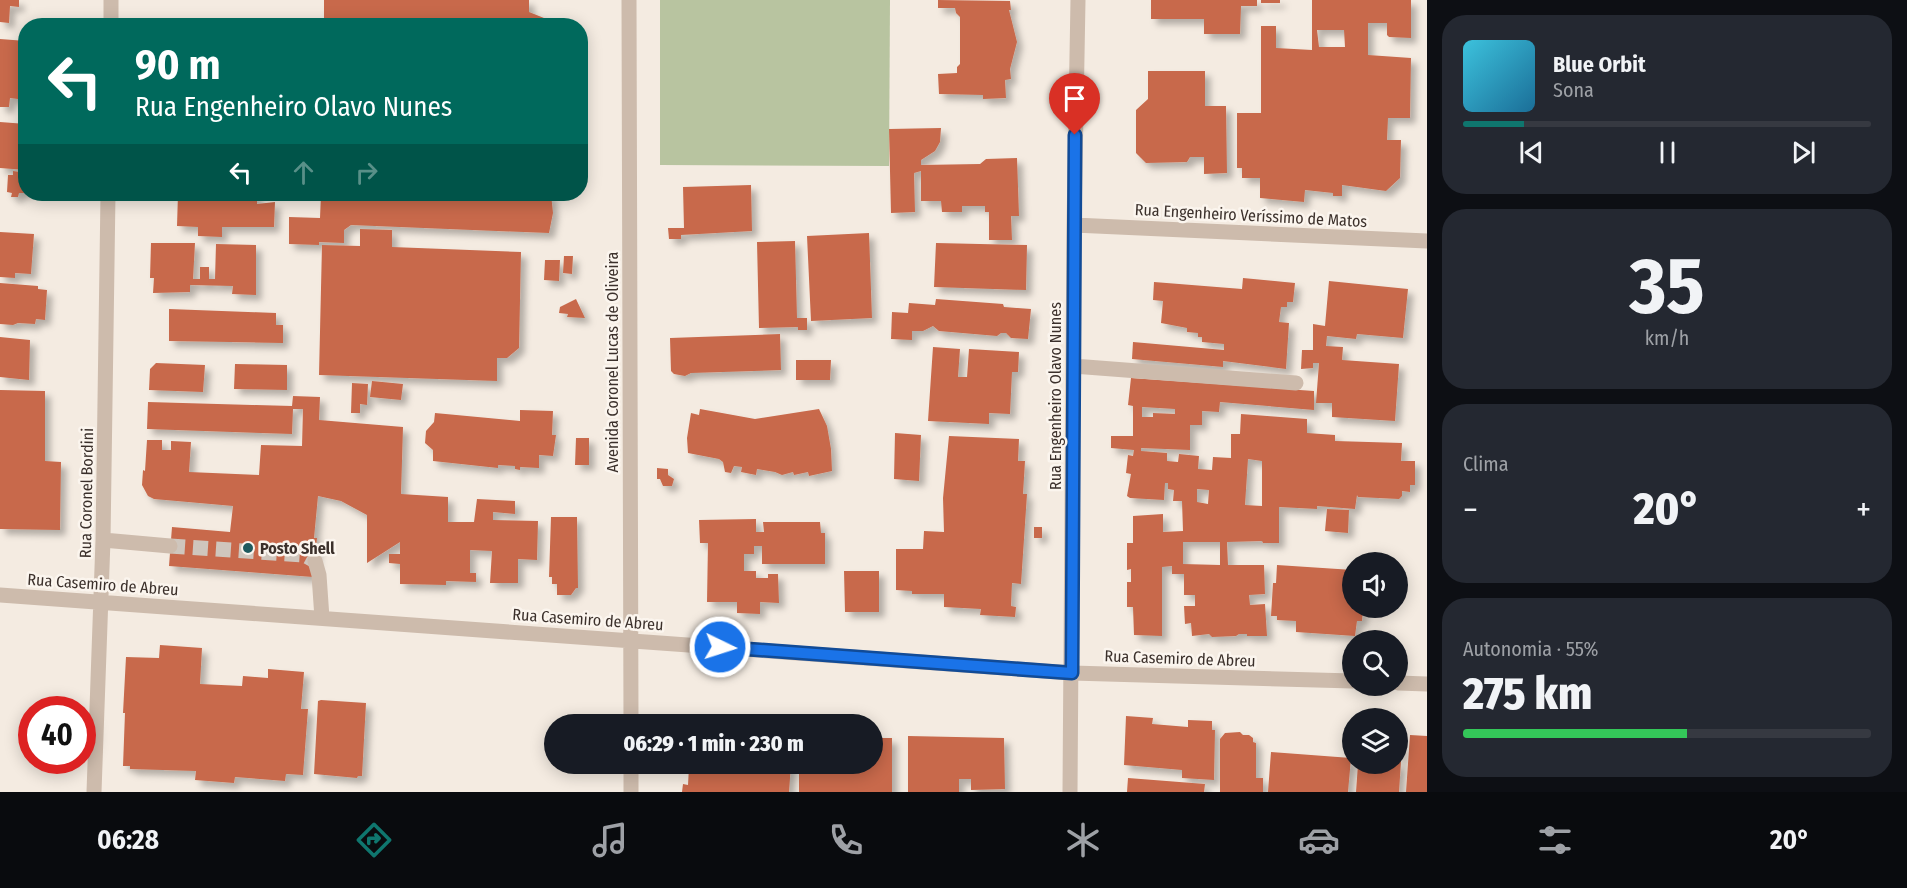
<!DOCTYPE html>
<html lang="pt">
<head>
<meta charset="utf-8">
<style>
	body { margin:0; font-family:"Fira Sans Condensed",sans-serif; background:#242831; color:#f1f3f6; height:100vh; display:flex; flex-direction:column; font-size:22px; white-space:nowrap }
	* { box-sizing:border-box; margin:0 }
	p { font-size:20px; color:#9ea1a6 }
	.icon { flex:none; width:33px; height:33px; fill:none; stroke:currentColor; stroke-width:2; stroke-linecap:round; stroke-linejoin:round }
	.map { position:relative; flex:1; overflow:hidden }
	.side { display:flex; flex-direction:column; gap:15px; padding:15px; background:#0d0f14; width:480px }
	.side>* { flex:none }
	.banner { position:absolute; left:18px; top:18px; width:570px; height:183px; border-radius:24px; box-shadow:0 3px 15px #0003; background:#00695c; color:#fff; overflow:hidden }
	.buttons { position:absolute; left:1342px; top:552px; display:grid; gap:12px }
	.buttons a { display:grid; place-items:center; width:66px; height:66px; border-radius:50%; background:#171b24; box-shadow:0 3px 15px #0003; font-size:30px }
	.speed { position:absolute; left:18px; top:696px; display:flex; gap:12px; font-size:30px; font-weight:700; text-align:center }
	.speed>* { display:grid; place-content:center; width:78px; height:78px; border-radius:50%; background:#171b24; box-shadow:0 3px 15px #0003; line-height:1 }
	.speed .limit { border:9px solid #d22; background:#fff; color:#111 }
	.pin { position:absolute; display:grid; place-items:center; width:51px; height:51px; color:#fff; margin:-62px -26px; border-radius:50% 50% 50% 0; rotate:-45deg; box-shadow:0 0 6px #0007 }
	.pin .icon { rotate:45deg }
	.me { position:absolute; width:66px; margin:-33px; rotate:94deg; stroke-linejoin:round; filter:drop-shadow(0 0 4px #0008) }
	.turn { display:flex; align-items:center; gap:21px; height:126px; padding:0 18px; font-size:27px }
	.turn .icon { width:78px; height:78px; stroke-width:2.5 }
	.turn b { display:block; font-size:42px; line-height:51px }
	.lanes { display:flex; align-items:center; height:57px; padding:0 18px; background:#0003; justify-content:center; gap:30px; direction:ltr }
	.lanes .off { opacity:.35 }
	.big { font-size:45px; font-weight:800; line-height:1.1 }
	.side .tile { flex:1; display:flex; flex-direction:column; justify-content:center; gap:9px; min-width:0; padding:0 21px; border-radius:24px; background:#242831 }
	.side .dial { align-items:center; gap:0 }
	.dial b { font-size:78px; line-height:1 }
	.song { display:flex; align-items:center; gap:18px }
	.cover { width:72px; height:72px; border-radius:9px; background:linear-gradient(135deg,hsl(190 70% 55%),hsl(200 70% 35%)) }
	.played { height:6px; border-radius:3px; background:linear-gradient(90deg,#0f766e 15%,#363941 15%) }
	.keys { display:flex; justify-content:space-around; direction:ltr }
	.heat { display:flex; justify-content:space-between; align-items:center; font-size:33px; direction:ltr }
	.charge { height:9px; border-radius:4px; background:linear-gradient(90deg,#34c759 55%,#363941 0) }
	.trip { position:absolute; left:544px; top:714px; width:339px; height:60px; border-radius:30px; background:#171b24; box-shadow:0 3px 15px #0003; font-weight:800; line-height:60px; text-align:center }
	.tab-bar { display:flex; height:96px; justify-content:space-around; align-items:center; background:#090b0e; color:#9ea1a6 }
	.tab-bar .icon { width:42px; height:42px }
	.tab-bar .active { color:#0f766e }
	.tab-bar b { font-size:27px; color:#f1f3f6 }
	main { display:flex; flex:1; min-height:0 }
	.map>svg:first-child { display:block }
	.green { fill:#b8c4a0 }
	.building { fill:#c8694b; fill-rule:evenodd; filter:url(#shadow) }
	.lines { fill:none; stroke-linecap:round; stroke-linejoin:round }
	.minor-tunnel { stroke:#cfc6bd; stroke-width:15; stroke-dasharray:15 8; stroke-linecap:butt }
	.minor { stroke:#cdbbac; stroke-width:15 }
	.route-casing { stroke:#114b97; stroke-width:15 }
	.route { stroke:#1a73e8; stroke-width:10 }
	.poi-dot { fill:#1f5a5e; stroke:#fbf5ee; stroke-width:2 }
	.labels { text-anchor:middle; stroke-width:5; stroke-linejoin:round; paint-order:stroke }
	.street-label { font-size:16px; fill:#3b302b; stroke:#fbf5ee }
	.poi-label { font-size:16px; font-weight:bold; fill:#3b302b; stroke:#fbf5ee; text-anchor:start }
</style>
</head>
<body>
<main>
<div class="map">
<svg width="1427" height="792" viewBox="0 0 1427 792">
	<defs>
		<filter id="shadow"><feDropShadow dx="5.5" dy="5.5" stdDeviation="3" flood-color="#0004"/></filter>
	</defs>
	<rect width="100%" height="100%" fill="#f4ebe1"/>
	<path class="green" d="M660,0H890L889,166L660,165Z"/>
	<path class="building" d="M0,0H19V7L10,6L9,23L0,22Z
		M324,0H529V12L544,18V26H324Z
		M938,0L1010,1L1011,10H1009L1017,42L1010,69L1011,79L1005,80L1006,98L983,99V95L939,94L938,74L957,73V67L960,64V17L956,13L955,8H938Z
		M1151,0H1257V6H1241L1240,34H1204V19H1151Z
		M1261,0H1280V3H1261Z
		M1312,0H1411V38L1389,37L1387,35V23H1368V55L1411,58L1410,118H1388L1387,140H1401L1400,178L1386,191L1342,185V196H1333V193L1305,190L1304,202L1260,198V178H1242V168H1237V113H1261V26H1276V48L1312,50ZM1317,30H1344L1345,47H1319Z
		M0,39L26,41V100L10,98L9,107H0Z
		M1148,71H1205V106H1226L1227,173L1204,174V157H1190L1187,162L1146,163L1136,153V110L1148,99Z
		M0,122L26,124V170L0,168Z
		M941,128L940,142L935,151L921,160V165L980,164L986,159L1017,158L1019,216H1011L1012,240H989V212H985V206H962V212H942L941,201H921V171L914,173L915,212L891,213L889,129Z
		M13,171L20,172L19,176L26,177V193H19L18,197H11L12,193L7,192L8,175H13Z
		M751,185L752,231L681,235V239H669L668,228H684L683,187Z
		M178,194H257V204L275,202L274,227H222V237L198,236V227L177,226Z
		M321,194H551L553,213L549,233L351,225L344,230V243L319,242V245L289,244V217L320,218Z
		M360,229L392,230V247L521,252L519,348L507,358H497V381L319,375L322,245L360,246Z
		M0,232L34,234L31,274L15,273V278L0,277Z
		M869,233L872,318L811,321L807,236Z
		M795,241L797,318H807V330H798V327L759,328L757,242Z
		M151,243H195L193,279H200V267H209V279H215L216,244L256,245V295L232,294L233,286L190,285V292L153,293L154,278H150Z
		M936,243L1027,245L1026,290L934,287Z
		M564,256H573L572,274L563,273Z
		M545,260H560L559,281L544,280Z
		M1243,278L1295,283L1293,302H1287V307H1281L1279,322L1289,323L1286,369L1223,361V367L1132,359L1133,342L1224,350V344L1202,342V337H1198V333L1187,332V328L1161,323L1163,301L1153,300L1154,282L1242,289Z
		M1329,281L1408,289L1403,338L1357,334L1356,339L1327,336L1326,346L1343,347L1342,360L1399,364L1395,421L1332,417V403H1316L1319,363H1313V368L1301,369L1302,350H1313V324L1325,326Z
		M0,283L38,286V289L47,290L45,320L36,319L35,324L18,323L13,325L0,324Z
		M576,299L585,318L567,317L568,314L559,313L560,307Z
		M936,299L1003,304L1004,307L1031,309L1028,339L1011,338L1006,333H1001L997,336L939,331L933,326L923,331H912V340L891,339L892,312L908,313L909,303L935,305Z
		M169,309L276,313V325H283V343L169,341Z
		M780,334L781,370L691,373L685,376L674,374L671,371L670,338Z
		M0,337L30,340L29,380L0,377Z
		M933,347L960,349L958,377H967L969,349L1019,352L1018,372H1012L1010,414L989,413V424L928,421Z
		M796,360H831L830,380H796Z
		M156,363L205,365L203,392L149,390L150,369Z
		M235,364L287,365V390L234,389Z
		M1131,378L1314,391V410L1220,402L1219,412L1202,411V425H1190V450L1141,448V451L1167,453V461L1178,462L1179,454L1199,456L1198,469L1212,470L1213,457L1231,458V434H1240L1241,414L1307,419V433L1335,435V441L1402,443L1401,461H1415V485H1410V492L1402,491V496L1399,499L1358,497L1357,495L1355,509L1317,506V509L1279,507V543H1263L1262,541L1227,542L1228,565H1264L1265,594L1249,595L1250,605L1265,604L1267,636H1247V634H1239L1236,636L1212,637L1209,634L1192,636L1191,623L1185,624L1184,606H1195V595H1184V574H1172V566L1162,567V636L1134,635L1133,607H1127V582H1131V569L1127,570V543H1133V516L1163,514V532L1183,531L1182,501H1173L1174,490L1168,489V483H1165L1164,500L1130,498L1127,496L1131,474L1126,473L1128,455L1133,456L1134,450L1111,448V436H1133V406L1128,405ZM1142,407L1175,409V414L1153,413V417H1142ZM1248,459L1262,461V506L1245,505ZM1197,489L1209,490L1208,504L1197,502ZM1183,542H1220V565L1183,564Z
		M372,381L403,384L401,400L370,397Z
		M352,383L368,384L367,405L360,404V413H351Z
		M0,390L45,391V461L61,462L60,530L0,529Z
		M293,396L320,397L319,420L403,427L401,494L448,497V522H474L477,499L515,501V514L493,512V520L538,521L537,560L518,559V583H490L492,551L470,550V573H476V582L446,581V585L400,584V564L389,563V554H400V542L367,563V515L341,501L318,496L314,538H317L313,577L169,566L172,527L230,532L233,506L154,499L148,496L142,485L143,470L145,471L147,440H162V450H171V441L191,442L189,472L259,475L261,445L302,446L303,409H293L292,434L147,429L148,402L292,406Z
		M700,409L755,419L819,409L827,426L831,449L832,471L809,476L808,472L794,475L793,472L782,475L775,472L757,469L756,475L741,472L742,467L734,466L731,473L725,472L723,462L719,459L688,453L687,438L691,413L699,415Z
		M520,410L553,411L552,435H556L553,456L539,455V468L520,467V470L515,469V466L498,465V468L433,461V450L425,443L426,431L434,422L435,413L520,421Z
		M895,433L921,435L919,481L894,479Z
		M949,436L1019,439L1018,461H1025L1023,494H1027L1021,584L1012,583L1011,606L1016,607L1015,617L980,615L981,609L944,607V594H912V591L896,590V549H923L924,531L944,532L943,498Z
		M576,438H589V465H575Z
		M657,468L668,469V475L674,479L672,486H663L660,479H657Z
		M1327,509L1349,510L1348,533L1325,531Z
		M551,517H577L578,588H576L571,595H557V584H552V577H549Z
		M756,519V532H764L763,522H820L821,533H825V564H762V546H754V554H744V571H756V578H768V574H778L779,603L760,602V614L737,613V602H707L708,543H700L699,520Z
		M1034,527H1042V538H1034Z
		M1277,565L1353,570V608H1363L1362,621H1357L1355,636L1296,632V621L1277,620V616H1271L1273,583H1276Z
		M844,571H879V612H845Z
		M160,645L202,648L200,684L242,686L243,676L268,678V669L304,672L301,709H308L303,775L286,774L285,781L235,777L234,783L195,780L196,771L130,769V766H123L125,713H123L126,657L159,658Z
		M321,700L366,703L362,776H358L357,778L314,774L318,701Z
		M688,714L749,717L748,724H687Z
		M1126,716L1153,718L1152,724L1188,727V720L1212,721V730H1215L1214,780L1182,778V770L1124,765Z
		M813,717H827V724H813Z
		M1240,732L1243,735H1249L1253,738V742L1256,743V778H1263V792H1220V739L1225,733Z
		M1410,735L1427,736V792H1406Z
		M908,736L1004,738L1005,789L971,790V779H959V792H908Z
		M873,738H892V792H799V767H805L807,764H873Z
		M1398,746H1402L1399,792H1356L1358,764H1398Z
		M1271,752L1351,758L1348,792H1268Z
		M687,764H791L789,792H682L683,784L688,785L689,767H687Z
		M1128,778L1205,784L1204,792H1127Z"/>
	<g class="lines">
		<path class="minor-tunnel" d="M170,546L304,555L315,561"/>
		<path class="minor" d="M629,0L631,724
			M111,26V0
			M1074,225L1427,241
			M1073,366L1296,383
			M103,540L170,546
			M315,561L319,575L322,618
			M0,595L1072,673L1353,681
			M1398,683L1427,684
			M631,764V792
			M94,792L103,540L108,194
			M1070,792L1074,225L1078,0"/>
	</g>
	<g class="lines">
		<defs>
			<path id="route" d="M720,647L1072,673L1075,135"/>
		</defs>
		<use href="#route" class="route-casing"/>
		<use href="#route" class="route"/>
	</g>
	<circle class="poi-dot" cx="248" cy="548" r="6"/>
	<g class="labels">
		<g class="street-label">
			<text transform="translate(1251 215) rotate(3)" y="6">Rua Engenheiro Veríssimo de Matos</text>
			<text transform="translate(612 362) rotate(-90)" y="6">Avenida Coronel Lucas de Oliveira</text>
			<text transform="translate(1055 396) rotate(-90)" y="6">Rua Engenheiro Olavo Nunes</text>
			<text transform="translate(86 493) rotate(-89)" y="6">Rua Coronel Bordini</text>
			<text transform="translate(103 584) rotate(4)" y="6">Rua Casemiro de Abreu</text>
			<text transform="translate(588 619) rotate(4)" y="6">Rua Casemiro de Abreu</text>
			<text transform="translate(1180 658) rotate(2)" y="6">Rua Casemiro de Abreu</text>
		</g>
		<g class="poi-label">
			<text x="260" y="554">Posto Shell</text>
		</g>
	</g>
</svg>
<div class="buttons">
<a><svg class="icon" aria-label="sound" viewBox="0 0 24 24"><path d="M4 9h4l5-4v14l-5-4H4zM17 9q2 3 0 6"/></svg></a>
<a><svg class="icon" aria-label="search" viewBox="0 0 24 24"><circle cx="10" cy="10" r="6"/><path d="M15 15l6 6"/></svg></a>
<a><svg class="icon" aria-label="layers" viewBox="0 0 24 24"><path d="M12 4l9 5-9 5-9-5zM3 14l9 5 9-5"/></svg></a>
</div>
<div class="speed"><div class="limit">40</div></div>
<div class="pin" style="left:1075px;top:135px;background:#d93025"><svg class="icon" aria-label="arrive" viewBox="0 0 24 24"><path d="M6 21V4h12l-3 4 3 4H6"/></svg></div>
<svg class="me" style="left:720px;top:647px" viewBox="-20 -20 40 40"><circle r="17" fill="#1a73e8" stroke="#fff" stroke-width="3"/><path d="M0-11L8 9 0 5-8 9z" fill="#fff"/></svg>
<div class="trip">06:29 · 1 min · 230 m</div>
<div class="banner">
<div class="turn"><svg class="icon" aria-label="left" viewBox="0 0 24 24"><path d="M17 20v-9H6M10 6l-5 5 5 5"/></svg><div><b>90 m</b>Rua Engenheiro Olavo Nunes</div></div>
<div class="lanes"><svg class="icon" aria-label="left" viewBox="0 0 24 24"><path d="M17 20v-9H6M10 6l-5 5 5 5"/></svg><svg class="icon off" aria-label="ahead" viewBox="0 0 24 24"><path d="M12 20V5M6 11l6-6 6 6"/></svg><svg class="icon off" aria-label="right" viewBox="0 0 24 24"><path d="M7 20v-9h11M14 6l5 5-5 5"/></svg></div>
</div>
</div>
<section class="side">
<div class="tile">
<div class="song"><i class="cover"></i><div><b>Blue Orbit</b><p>Sona</p></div></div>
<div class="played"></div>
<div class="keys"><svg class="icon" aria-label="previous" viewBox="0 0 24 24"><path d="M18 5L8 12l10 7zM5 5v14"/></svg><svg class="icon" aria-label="pause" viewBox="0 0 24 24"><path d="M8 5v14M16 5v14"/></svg><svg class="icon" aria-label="next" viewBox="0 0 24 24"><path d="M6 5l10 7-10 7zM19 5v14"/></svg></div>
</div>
<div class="tile dial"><b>35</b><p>km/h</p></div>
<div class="tile"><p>Clima</p>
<div class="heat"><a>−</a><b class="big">20°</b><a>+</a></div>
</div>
<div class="tile"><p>Autonomia · 55%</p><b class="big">275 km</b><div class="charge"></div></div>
</section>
</main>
<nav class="tab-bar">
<b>06:28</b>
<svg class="icon active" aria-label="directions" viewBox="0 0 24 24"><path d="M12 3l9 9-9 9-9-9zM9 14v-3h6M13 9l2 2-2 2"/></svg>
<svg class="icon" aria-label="music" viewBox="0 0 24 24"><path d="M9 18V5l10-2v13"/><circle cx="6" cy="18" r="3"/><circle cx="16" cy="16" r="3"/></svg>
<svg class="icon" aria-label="phone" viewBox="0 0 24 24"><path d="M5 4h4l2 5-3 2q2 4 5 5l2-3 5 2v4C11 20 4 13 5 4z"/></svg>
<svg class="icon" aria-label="climate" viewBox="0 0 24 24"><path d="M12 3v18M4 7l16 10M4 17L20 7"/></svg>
<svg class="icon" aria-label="car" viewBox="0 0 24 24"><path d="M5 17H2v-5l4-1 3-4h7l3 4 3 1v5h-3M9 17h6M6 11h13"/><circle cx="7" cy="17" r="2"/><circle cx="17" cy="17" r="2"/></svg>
<svg class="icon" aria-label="filters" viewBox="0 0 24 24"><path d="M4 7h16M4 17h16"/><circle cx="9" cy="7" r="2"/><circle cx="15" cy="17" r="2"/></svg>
<b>20°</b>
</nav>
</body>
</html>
